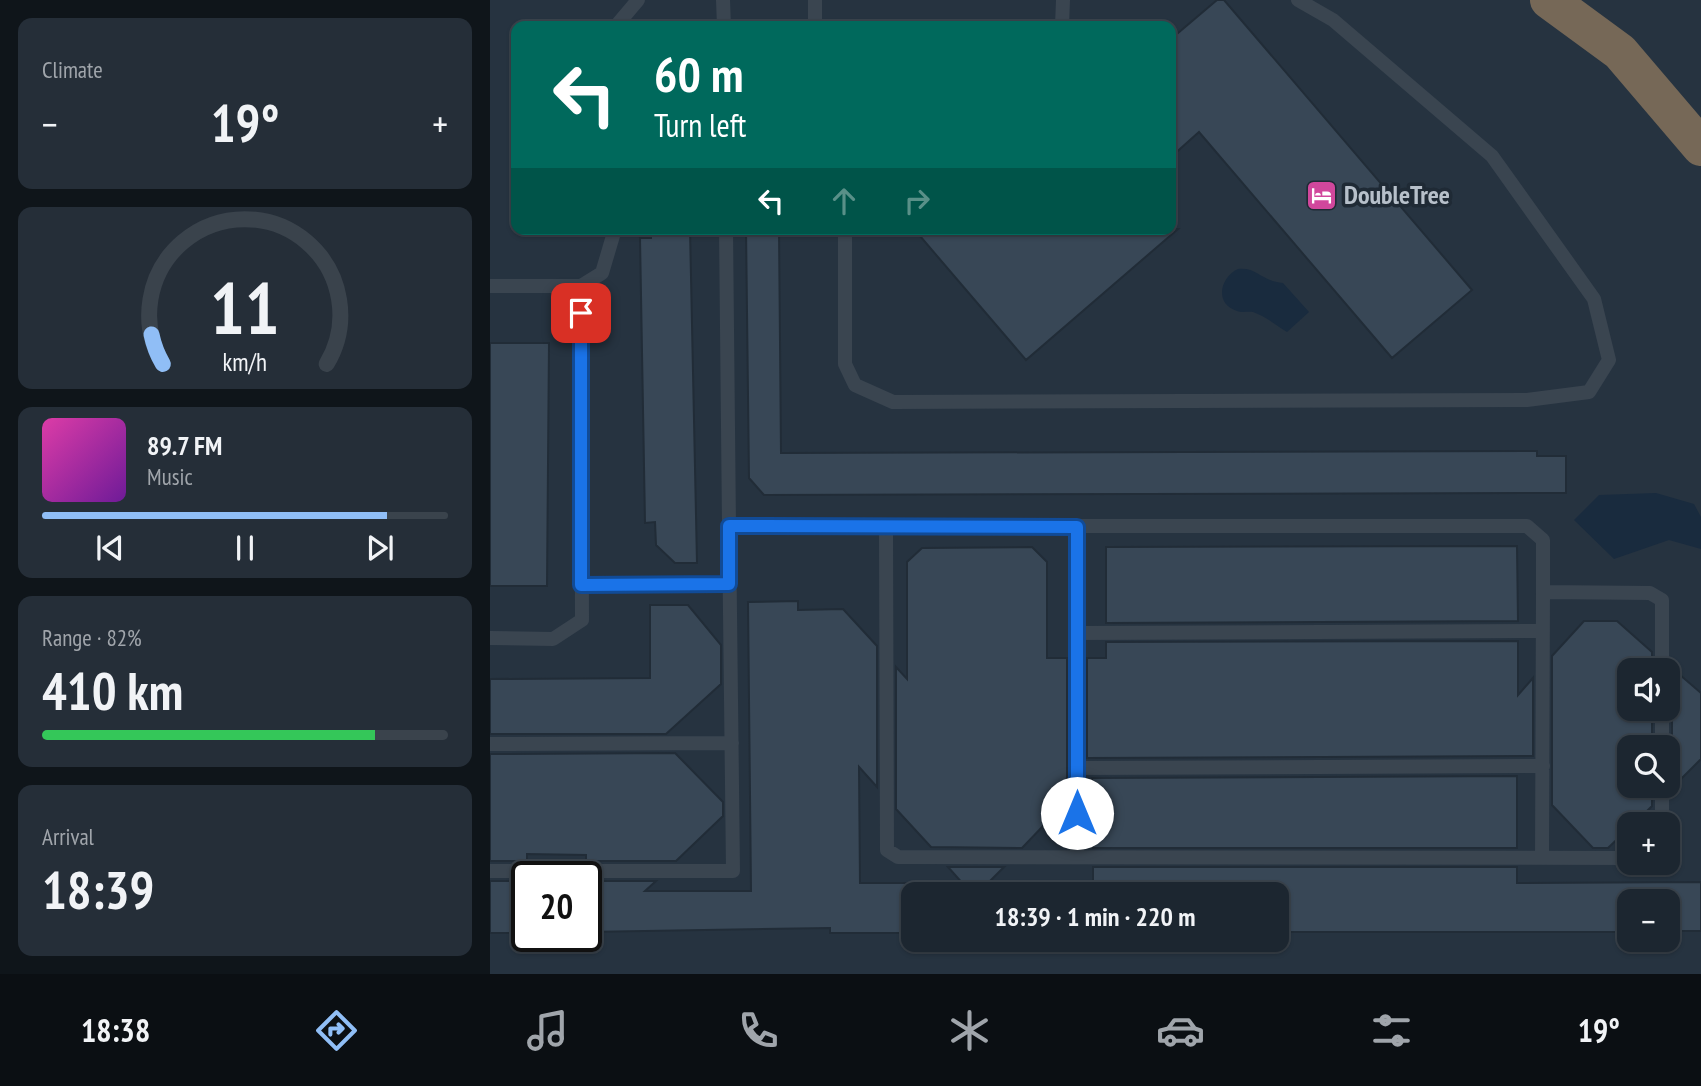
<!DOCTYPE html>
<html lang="en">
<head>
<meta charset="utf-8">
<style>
	body { margin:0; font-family:"PT Sans Narrow",sans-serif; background:#252e38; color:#f1f3f6; height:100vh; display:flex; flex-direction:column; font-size:26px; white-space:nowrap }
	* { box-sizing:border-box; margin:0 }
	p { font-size:23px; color:#a0a5ab }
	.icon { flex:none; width:38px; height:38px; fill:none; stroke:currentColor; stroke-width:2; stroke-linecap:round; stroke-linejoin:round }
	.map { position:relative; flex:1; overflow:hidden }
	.drawer { display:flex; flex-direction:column; gap:18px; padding:18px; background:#0f151a; width:490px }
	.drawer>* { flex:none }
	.hud { position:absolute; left:21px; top:21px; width:665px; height:214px; border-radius:14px; box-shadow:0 2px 5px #0004,0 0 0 2px #3a434c; background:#00695c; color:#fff; overflow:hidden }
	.buttons { position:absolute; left:1127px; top:658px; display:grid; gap:14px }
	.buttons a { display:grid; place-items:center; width:63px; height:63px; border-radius:14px; background:#1c2630; box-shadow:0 2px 5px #0004,0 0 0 2px #3a434c; font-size:35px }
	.speed { position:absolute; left:21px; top:861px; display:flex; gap:14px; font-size:35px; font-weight:700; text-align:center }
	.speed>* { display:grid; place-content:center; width:91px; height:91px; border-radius:50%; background:#1c2630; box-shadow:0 2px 5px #0004,0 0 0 2px #3a434c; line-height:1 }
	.speed .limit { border:4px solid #111; border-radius:10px; background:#fff; color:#111 }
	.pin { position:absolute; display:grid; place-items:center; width:60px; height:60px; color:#fff; margin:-30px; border-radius:14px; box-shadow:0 4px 10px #0006 }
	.me { position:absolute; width:77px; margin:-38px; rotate:0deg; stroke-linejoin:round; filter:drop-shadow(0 0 5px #0008) }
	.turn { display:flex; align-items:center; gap:24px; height:147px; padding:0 28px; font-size:32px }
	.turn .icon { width:91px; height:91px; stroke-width:2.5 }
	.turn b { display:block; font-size:49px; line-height:60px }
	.lanes { display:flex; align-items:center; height:66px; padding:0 28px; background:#0003; justify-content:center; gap:35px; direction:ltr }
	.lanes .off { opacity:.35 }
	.big { font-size:52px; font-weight:600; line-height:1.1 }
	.drawer .tile { flex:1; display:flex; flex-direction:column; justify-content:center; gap:10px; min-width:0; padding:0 24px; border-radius:14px; background:#252e38 }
	.drawer .dial { align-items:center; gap:0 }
	.dial svg { height:182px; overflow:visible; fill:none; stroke:#3a434c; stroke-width:7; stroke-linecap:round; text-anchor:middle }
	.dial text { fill:#f1f3f6; stroke:none }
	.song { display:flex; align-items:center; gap:21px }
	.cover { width:84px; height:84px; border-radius:10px; background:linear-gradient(135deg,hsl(320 70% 55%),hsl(280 70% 35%)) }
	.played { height:7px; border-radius:4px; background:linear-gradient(90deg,#90bef6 85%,#3a434c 85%) }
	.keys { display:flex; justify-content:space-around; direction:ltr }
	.heat { display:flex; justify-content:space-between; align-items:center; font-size:38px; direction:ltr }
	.charge { height:10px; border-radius:5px; background:linear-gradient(90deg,#34c759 82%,#3a434c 0) }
	.trip { position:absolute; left:411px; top:882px; width:388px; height:70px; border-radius:14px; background:#1c2630; box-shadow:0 2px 5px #0004,0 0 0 2px #3a434c; font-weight:600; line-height:70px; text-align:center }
	.dock { display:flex; height:112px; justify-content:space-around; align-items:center; background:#0b0f13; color:#a0a5ab }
	.dock .icon { width:49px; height:49px }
	.dock .current { color:#90bef6 }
	.dock b { font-size:32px; color:#f1f3f6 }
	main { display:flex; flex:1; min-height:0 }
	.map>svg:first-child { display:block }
	.water { fill:#192b3e }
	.building { fill:#384756; stroke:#212c37; stroke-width:2 }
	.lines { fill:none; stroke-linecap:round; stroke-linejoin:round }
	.lane { stroke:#3a4550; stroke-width:14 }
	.highway { stroke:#766857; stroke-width:38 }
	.route-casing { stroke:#114b97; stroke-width:18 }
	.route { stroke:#1a73e8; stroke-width:12 }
	.labels { text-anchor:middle; stroke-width:7; stroke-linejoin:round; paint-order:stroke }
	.poi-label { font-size:26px; font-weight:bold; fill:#b7c0ca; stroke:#1f2a35; text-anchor:start }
</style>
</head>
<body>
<main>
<section class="drawer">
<div class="tile"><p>Climate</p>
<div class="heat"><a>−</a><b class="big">19°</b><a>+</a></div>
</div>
<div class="tile dial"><svg viewBox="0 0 100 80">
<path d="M14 69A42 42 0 1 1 86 69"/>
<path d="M14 69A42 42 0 0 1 9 56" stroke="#90bef6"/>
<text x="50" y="56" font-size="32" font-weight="700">11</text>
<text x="50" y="72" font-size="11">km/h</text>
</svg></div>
<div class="tile">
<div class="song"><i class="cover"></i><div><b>89.7 FM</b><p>Music</p></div></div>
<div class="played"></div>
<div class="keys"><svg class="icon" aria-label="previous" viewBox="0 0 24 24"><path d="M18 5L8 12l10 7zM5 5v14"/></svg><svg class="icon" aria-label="pause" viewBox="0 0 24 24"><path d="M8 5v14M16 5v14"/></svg><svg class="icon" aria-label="next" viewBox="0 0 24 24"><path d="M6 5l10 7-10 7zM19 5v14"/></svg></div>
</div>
<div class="tile"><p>Range · 82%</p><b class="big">410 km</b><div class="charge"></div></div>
<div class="tile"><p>Arrival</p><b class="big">18:39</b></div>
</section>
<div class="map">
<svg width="1211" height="974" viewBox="0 0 1211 974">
	<rect width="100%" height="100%" fill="#263340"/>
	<path class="water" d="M748,269C768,267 770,281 793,283L819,312L797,332C787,326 775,316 763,312C758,311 752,313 747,311C724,304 730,277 748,269Z
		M1166,493L1204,504L1211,517V549L1179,540L1124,559L1084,520L1109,495Z"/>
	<path class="building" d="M727,0H734L982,290L902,358L709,132L681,157V39Z
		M161,229H200L207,563H185L166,545L165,522L155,523L150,238H161Z
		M256,229H289L291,453L1047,451V456H1076V493L274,495L259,478Z
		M424,229H688L536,360Z
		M0,343H59L57,586H0Z
		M1027,546L1028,621L616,623V547Z
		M542,547L557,562V658H577V801L532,848L441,847L406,809V667L417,679V562L432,548Z
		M308,601V610L353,609L387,646V787L369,767L370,883H424V933H340V928L96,932V881H166L155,891H261L258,602Z
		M160,605H198L231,645V684L176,734H0V679L160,678Z
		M1094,621H1127L1162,652V670H1139V709H1162V747H1139V786H1162V806L1144,824H1139V828L1118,848H1103L1062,805V656Z
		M1028,641V695L1043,678V756L597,758V658H616V642Z
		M1182,668L1211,693V759L1182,788L1178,778V755L1182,747V709L1178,701V678Z
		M185,753L233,802V816L186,861H96V855L37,854V861H0V754Z
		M1027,776V848H603L602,778Z
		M458,867H514L487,894H482Z
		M603,867H1027V883L1211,882V931H1178V901H1139V932H788V894H603Z
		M0,881H37V933H0Z"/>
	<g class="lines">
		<path class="lane" d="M233,0L234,26
			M126,26L148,0
			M325,26V0
			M572,26L573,0
			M236,229L239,526H1037L1053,540V592L1160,593L1172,600V670
			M355,229V364L365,385L403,402L1037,400L1099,392L1119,360L1104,299L1002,156L843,20L808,0
			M0,286H91L112,273L125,229
			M396,527L397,850L408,857L1139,858
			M587,527V857
			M91,585L239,584
			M587,633L1053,631
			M0,638L63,639L92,620L91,286
			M1172,709V747
			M0,744L242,743
			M587,768L1053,766
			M1172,786V824
			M1052,858L1053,592
			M0,871H243L239,526"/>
		<path class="highway" d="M1059,0L1130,52L1211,147"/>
	</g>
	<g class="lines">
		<defs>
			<path id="route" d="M91,313V585L239,584V526L587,527V813"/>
		</defs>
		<use href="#route" class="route-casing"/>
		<use href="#route" class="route"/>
	</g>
	<defs>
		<symbol id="hotel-square" viewBox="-11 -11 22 22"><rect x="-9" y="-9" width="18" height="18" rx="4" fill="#d1479c" stroke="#1f2a35"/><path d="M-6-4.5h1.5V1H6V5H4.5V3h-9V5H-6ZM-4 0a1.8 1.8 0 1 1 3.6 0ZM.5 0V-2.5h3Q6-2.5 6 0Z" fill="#fff"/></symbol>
	</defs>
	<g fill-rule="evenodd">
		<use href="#hotel-square" x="814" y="178" width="35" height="35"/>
	</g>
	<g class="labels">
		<g class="poi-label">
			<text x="854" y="204">DoubleTree</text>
		</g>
	</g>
</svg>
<div class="buttons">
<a><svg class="icon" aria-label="sound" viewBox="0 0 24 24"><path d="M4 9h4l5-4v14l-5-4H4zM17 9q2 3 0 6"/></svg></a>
<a><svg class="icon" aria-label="search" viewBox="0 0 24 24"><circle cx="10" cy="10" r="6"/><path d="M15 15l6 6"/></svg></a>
<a>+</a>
<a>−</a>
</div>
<div class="speed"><div class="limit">20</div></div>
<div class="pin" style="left:91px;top:313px;background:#d93025"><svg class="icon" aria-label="arrive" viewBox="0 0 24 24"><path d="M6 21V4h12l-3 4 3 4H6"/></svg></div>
<svg class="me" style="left:587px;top:813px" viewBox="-20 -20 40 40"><circle r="19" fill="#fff"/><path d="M0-13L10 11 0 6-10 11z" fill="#1a73e8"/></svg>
<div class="trip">18:39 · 1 min · 220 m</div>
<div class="hud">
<div class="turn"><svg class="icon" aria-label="left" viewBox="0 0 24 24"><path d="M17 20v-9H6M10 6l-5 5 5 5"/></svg><div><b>60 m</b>Turn left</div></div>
<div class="lanes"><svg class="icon" aria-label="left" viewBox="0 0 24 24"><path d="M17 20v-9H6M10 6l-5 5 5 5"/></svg><svg class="icon off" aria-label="ahead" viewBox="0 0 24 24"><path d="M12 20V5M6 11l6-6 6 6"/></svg><svg class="icon off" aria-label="right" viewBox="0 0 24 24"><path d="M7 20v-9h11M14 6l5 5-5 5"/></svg></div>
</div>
</div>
</main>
<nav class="dock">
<b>18:38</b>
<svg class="icon current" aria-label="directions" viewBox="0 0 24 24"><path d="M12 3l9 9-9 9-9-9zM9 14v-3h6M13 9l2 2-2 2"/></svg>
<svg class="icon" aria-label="music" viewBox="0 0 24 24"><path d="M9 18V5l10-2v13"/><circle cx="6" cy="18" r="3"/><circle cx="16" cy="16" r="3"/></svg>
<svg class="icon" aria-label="phone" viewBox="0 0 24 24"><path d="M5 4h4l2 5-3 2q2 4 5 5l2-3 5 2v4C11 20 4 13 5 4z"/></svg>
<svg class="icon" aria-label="climate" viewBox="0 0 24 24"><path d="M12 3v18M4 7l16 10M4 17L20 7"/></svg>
<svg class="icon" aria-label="car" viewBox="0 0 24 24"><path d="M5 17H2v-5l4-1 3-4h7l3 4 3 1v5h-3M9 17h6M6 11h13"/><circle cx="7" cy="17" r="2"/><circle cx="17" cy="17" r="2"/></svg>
<svg class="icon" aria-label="filters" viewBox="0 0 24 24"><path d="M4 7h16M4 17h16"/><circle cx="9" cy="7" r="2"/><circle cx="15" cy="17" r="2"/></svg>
<b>19°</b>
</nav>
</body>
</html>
